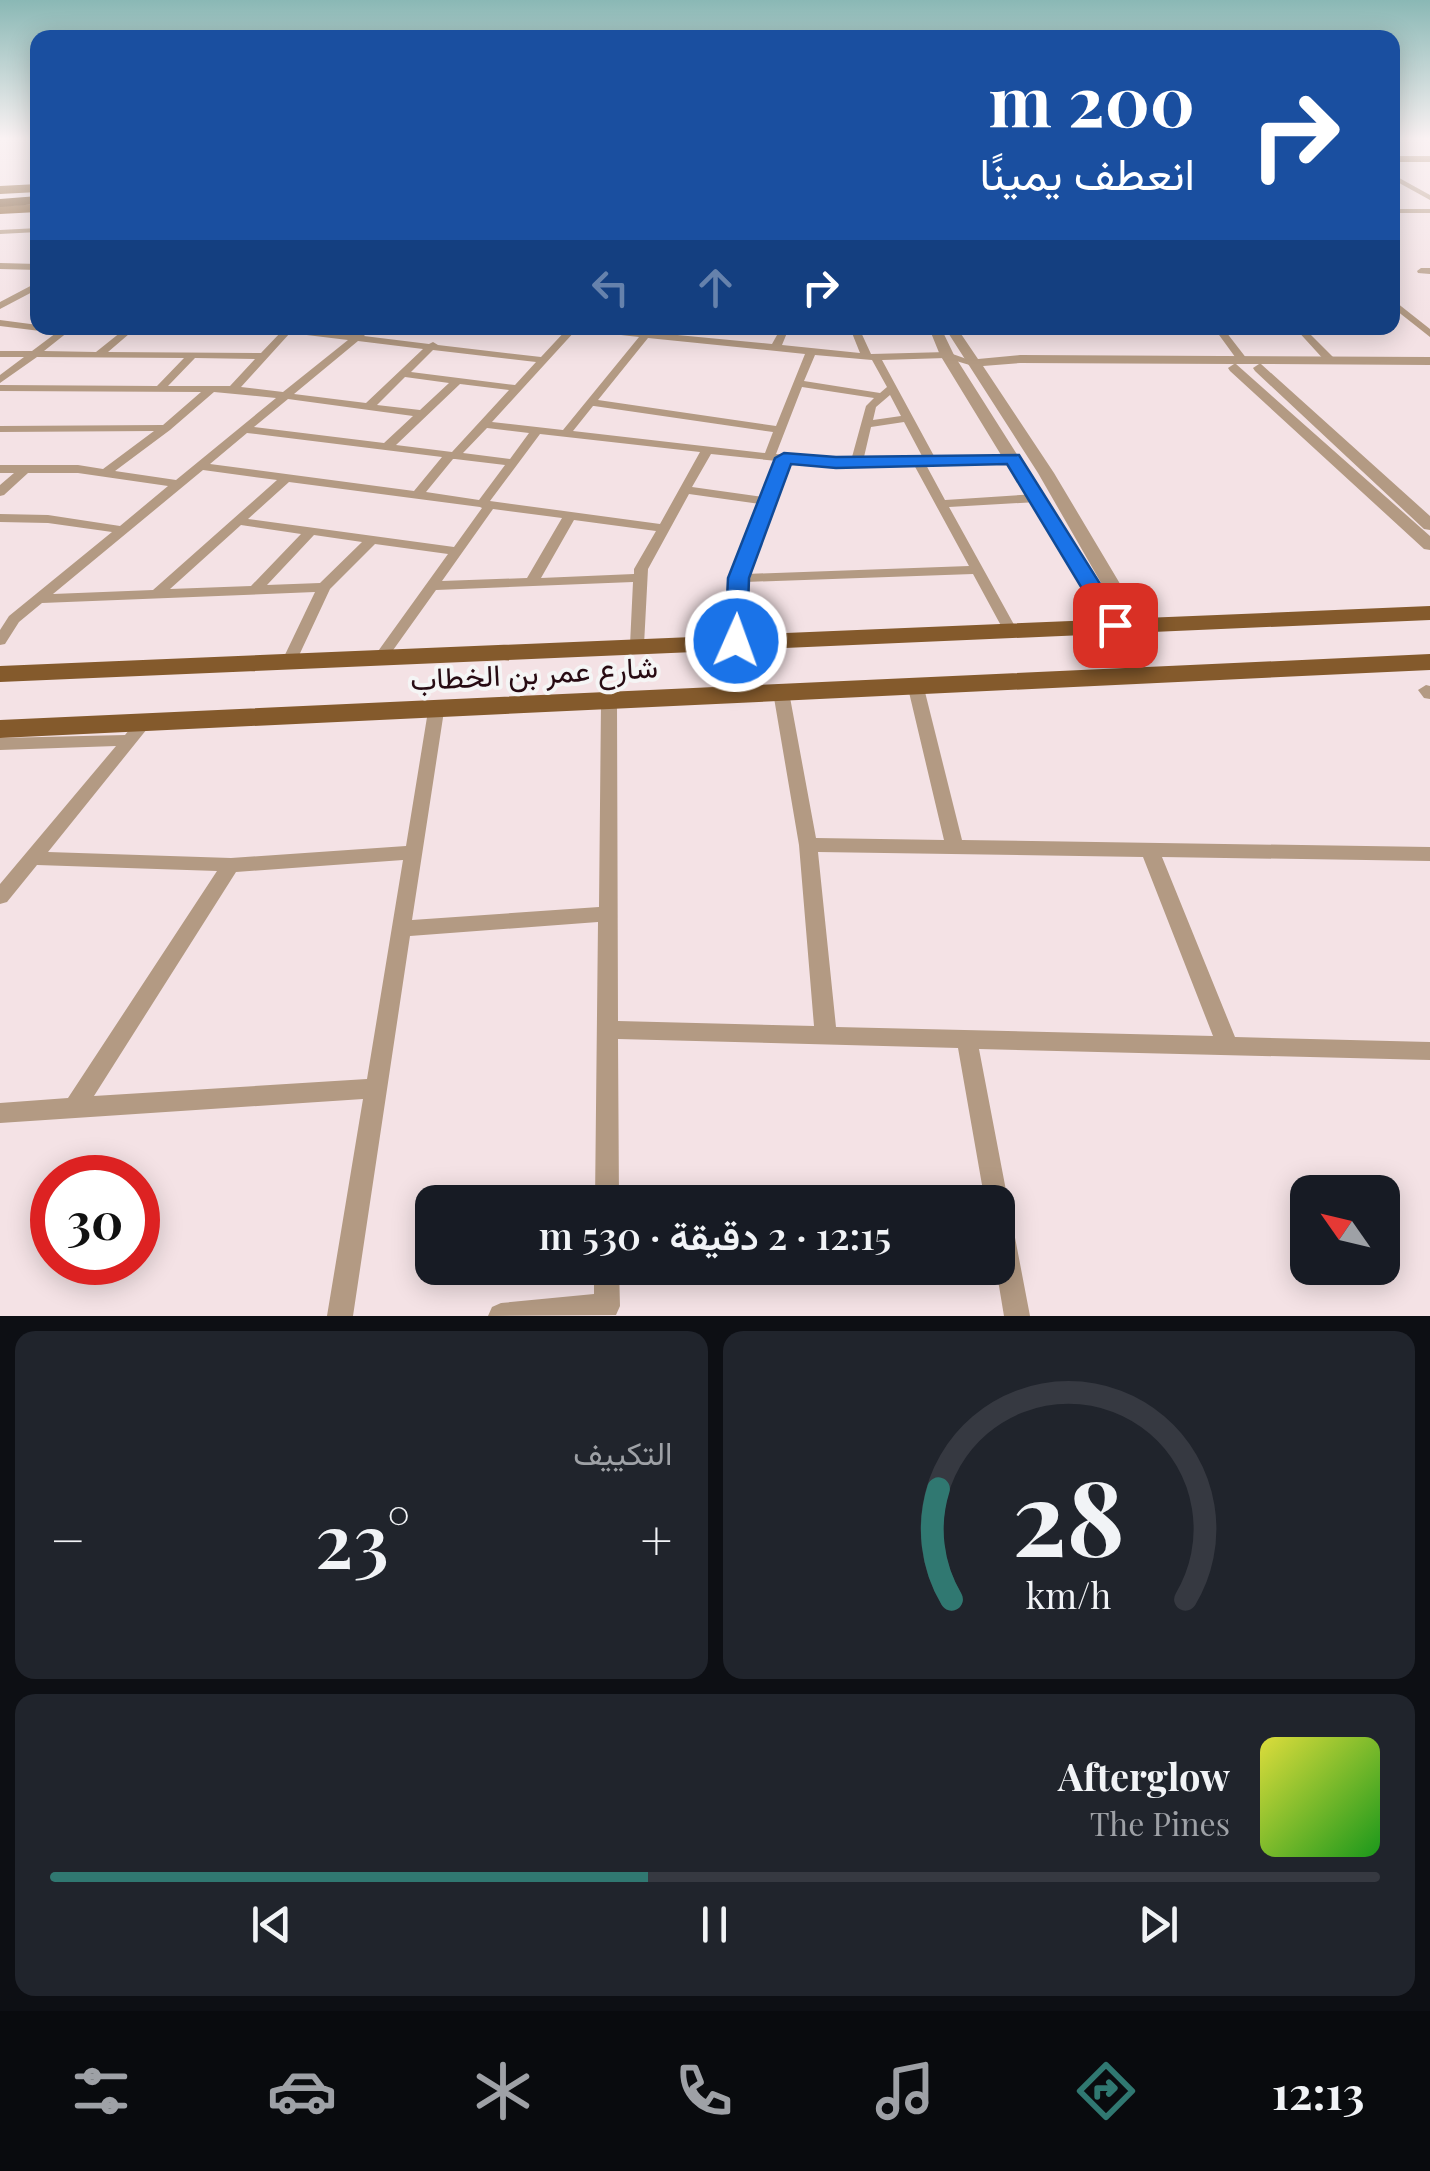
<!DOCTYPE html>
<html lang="ar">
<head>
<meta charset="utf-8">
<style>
	body { margin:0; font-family:"Playfair Display",Vazirmatn,serif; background:#20242c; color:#f1f3f6; direction:rtl; height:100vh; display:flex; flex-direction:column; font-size:38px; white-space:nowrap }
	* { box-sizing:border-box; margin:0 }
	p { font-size:32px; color:#9ea1a6 }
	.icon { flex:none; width:55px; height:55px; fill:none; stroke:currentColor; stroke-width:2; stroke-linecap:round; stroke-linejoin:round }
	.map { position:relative; height:1316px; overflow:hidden; direction:ltr }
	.drawer { display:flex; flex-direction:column; gap:15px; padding:15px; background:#0d0f14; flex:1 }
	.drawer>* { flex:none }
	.hud { position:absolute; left:30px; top:30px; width:1370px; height:305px; border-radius:20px; box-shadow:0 5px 25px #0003; direction:rtl; background:#1a4fa0; color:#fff; overflow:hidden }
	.needle { width:65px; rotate:304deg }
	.tools { position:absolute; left:1290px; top:1175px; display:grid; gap:20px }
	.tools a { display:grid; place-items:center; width:110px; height:110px; border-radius:20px; background:#171b24; box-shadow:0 5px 25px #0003; font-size:50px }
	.speed { position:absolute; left:30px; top:1155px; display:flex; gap:20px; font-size:50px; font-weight:700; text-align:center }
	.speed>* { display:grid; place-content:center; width:130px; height:130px; border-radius:50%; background:#171b24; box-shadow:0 5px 25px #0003; line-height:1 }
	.speed .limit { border:15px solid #d22; background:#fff; color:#111 }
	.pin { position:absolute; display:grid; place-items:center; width:85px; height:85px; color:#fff; margin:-42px; border-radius:20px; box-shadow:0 5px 15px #0006 }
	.me { position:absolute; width:110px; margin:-55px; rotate:2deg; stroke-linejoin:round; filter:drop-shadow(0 0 8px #0008) }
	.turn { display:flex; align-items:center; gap:35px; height:210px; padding:0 40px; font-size:45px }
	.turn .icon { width:130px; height:130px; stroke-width:2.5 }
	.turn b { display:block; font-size:70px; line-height:85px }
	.lanes { display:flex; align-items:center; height:95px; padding:0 40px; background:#0003; justify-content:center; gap:50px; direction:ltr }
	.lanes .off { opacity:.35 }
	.big { font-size:75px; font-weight:600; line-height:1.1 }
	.drawer .widget { flex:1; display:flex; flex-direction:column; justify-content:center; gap:15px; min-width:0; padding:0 35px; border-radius:20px; background:#20242c }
	.drawer .dial { align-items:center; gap:0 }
	.dial svg { height:260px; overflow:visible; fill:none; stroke:#363941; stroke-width:7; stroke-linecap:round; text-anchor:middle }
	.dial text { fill:#f1f3f6; stroke:none }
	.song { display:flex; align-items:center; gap:30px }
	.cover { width:120px; height:120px; border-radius:15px; background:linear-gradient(135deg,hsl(60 70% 55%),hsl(120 70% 35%)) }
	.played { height:10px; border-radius:5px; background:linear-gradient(90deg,#307871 45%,#363941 45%) }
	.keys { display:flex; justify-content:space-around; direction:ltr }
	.heat { display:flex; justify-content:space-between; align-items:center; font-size:55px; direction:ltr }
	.drawer .tiles { flex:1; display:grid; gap:15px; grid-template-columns:1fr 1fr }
	.widget:last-child { grid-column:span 2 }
	.trip { position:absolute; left:415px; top:1185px; width:600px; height:100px; border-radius:20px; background:#171b24; box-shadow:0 5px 25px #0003; font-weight:600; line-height:100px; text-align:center; direction:rtl }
	.tab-bar { display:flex; height:160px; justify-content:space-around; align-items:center; background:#090b0e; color:#9ea1a6 }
	.tab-bar .icon { width:70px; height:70px }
	.tab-bar .selected { color:#307871 }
	.tab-bar b { font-size:45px; color:#f1f3f6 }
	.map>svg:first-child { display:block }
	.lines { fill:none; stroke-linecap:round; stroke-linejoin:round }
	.minor { fill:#b39a83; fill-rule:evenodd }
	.tertiary { fill:#b39a83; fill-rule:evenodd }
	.primary { fill:#845a2c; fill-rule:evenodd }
	.motorway { fill:#6c451a; fill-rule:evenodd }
	.route { fill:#1a73e8; stroke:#114b97; stroke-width:2.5 }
	.labels { text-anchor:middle; stroke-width:8; stroke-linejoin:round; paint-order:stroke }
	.street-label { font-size:30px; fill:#280b13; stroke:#f5f5f5 }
</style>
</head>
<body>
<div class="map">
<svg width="1430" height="1316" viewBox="0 0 1430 1316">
	<rect width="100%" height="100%" fill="#f4e2e5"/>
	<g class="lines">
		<path class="minor" d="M1392,174L1430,195V200L1392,179Z
			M1393,209H1430V213H1393Z
			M38,228V232L0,234V230Z
			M0,263L38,264V270L0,269Z
			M1421,268H1430V274L1418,273L1417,271Z
			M38,282V289L0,309V302Z
			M1392,299L1430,329V337L1392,307Z
			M0,320L38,325V328H73L44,351L96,352L126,328H136L108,352L261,353L281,332L268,330L267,328H293L354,335L363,328H372L364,336L429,344L433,342L438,345L541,357L568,328H604L772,344L781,328H789L782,345L860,353L850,328H859L871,354L947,352L978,363L973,366L946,358L882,360L934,456L1013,455L1019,459L1013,463H925L945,500L1037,494L1043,498L1037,502L949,507L1017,630L1015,633H1005L973,574L745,582L743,641L741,644H731L729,641L731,578L760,504L689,494L648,569L644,645L637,649L630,645L633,582L436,590L386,660H376L374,657L376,654L448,554L375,544L330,589L295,664H285L282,661L315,592L42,603L19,622L5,644L0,645V630L9,616L112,532L48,523L0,522V514L48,515L120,526L168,486L78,473H28L4,495L0,496V485L14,473H0V465H78L103,469L154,431L0,432V426L163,425L201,392L0,391V385L157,386L184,358L37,357L0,383V375L24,357H0V351H32L56,333L0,326ZM576,330L639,337L563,430L492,422ZM290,333L348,340L283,392L241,387ZM648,338L805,354L776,426L598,400ZM358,341L423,349L366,403L294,394ZM433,350L536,362L515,385L411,372ZM815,355L872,360L887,387L880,393L804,381ZM195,358L255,359L230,386H168ZM405,377L449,383L420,410L377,405ZM460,384L509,390L452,452L396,445ZM802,387L874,398L866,406L852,457H806L776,454ZM214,392L276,398L176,480L115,471L170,430ZM890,395L901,416L873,420L876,407ZM288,399L413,416L384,443L254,427ZM593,406H594L773,432L765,453L573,431ZM904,422L922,456L864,457L871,427ZM487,428L529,433L510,459L463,453ZM247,433L442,457L414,491L210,464ZM540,434L700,452L660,524L490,501ZM711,454L777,461L763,497L692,487ZM453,459H455L505,465L479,500L426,492ZM788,462L857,466L913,463L969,566L746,574ZM203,470L277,480L153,590L53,594ZM289,482L480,507L482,508L454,547L248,519ZM493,509L562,518L527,578L442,581ZM574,520L656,531L634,569V574L541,578ZM241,525L301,534L251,586L170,589ZM314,535L362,542L320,583L267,585Z
			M1214,328H1223L1247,359L1246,361H1238Z
			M1295,328H1304L1334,358V362H1326Z
			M916,683L924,688L962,840L1430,847V861L1162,857L1235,1037L1430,1042V1060L979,1049L1030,1316H1004L996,1268L998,1202H985L958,1048L618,1039L619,1202H595L598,922L410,936L353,1316H327L363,1099L0,1123V1103L68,1098L217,871L37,865L7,902L0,904V884L116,746L0,750V738L125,735L137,720L143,719L151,724L48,852L231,858L406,846L428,711L436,706L442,707L444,711L412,920L599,907L601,703L609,698L615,699L617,703L618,1021L814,1026L799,845L773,692L781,687L789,692L816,838L944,840L908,688ZM818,852L1143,857L1213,1036L836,1027ZM403,860L367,1079L94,1096L236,872Z
			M1426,685L1430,686V699L1424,698L1418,690Z
			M594,1268H619L620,1306L616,1315L488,1316L492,1307L501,1303L594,1294Z"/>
		<path class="tertiary" d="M929,328H941L954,355L1125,625L1122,629L1115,631L1105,625L940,355Z
			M945,328H957L978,359L1020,355L1430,357V365L1261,364L1430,516V530L1424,529L1255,371L1253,368L1259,364H1236L1430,536V550L1424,549L1230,371L1228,368L1234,364L1020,363L983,366L1054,473L1144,624L1134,630L1127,628L1038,473Z"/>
		<path class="primary" d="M1392,156H1430V162H1392Z
			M38,184V192L0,194V186Z
			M38,204V212L0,214V206Z
			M1430,606V620L0,682V666Z
			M1430,654V670L0,738V720Z"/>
		<path class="motorway" d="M38,196V204L0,207V199Z"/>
	</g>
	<linearGradient id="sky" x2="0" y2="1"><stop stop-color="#8ab8b5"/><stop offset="0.43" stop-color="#faf2f3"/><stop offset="1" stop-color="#faf2f3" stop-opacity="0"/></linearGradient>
	<rect width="1430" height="322" fill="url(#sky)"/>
	<path class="route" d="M784,453L836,457L1019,455L1126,625L1115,632L1107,630L1007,464L836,468L791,464L749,578L747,641L744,646H728L725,641L728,578L775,458Z"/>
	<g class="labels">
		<g class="street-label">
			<text transform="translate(534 674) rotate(-3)" y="10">شارع عمر بن الخطاب</text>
		</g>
	</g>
</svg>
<div class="tools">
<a><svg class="needle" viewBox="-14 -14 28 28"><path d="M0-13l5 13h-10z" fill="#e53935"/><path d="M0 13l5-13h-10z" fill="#9ea1a6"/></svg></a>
</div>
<div class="speed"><div class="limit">30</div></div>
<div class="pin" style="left:1115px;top:625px;background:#d93025"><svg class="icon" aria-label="arrive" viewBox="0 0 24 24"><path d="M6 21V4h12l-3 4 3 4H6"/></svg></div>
<svg class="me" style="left:736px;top:641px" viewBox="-20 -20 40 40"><circle r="17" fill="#1a73e8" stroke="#fff" stroke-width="3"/><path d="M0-11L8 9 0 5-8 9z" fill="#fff"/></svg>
<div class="trip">12:15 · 2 دقيقة · 530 m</div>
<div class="hud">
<div class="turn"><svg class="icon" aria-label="right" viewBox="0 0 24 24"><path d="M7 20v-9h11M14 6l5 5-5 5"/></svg><div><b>200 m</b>انعطف يمينًا</div></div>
<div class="lanes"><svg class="icon off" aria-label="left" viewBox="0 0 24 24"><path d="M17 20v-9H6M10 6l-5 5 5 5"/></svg><svg class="icon off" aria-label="ahead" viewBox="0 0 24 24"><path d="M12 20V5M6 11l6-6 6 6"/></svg><svg class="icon" aria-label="right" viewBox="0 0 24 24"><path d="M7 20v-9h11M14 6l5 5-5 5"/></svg></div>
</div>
</div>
<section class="drawer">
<div class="tiles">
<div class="widget dial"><svg viewBox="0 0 100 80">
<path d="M14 69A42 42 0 1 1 86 69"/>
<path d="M14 69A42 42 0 0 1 10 35" stroke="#307871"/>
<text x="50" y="56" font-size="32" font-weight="700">28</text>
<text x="50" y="72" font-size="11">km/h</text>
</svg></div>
<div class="widget"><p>التكييف</p>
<div class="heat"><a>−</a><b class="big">23°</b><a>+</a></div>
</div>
<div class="widget">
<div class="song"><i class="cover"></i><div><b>Afterglow</b><p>The Pines</p></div></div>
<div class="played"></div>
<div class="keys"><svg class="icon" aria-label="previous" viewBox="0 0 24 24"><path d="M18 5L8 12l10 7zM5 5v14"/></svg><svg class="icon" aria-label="pause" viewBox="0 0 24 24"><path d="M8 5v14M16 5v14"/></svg><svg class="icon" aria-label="next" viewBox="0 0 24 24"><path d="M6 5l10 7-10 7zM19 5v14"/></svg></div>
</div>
</div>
</section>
<nav class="tab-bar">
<b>12:13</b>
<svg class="icon selected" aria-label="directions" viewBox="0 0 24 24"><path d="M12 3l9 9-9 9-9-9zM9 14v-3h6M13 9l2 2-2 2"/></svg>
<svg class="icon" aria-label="music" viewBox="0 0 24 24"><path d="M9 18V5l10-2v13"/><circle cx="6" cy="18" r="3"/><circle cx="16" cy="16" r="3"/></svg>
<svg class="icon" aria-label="phone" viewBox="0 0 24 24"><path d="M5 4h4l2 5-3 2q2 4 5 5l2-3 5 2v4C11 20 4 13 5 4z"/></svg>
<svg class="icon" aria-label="climate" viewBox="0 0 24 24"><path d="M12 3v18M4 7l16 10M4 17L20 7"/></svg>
<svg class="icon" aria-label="car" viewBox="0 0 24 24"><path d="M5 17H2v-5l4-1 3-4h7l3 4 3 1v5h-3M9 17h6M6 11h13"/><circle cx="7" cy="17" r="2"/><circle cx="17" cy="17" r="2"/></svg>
<svg class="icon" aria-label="filters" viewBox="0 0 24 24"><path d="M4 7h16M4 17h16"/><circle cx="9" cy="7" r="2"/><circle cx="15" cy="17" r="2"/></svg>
</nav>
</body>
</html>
